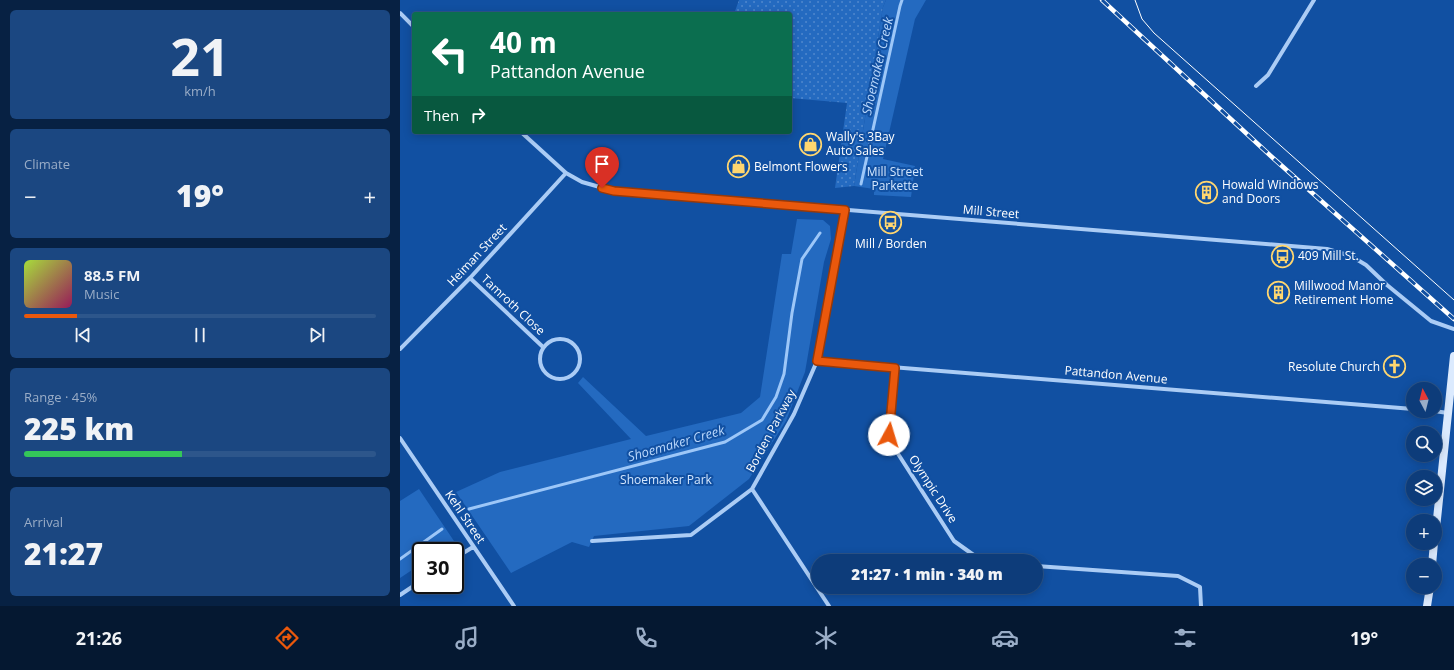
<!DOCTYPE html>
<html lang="en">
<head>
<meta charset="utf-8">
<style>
	body { margin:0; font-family:"Open Sans",sans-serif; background:#1b4781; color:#f1f3f6; height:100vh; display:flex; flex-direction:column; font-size:15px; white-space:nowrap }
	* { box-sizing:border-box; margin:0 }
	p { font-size:13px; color:#9aadc7 }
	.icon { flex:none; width:22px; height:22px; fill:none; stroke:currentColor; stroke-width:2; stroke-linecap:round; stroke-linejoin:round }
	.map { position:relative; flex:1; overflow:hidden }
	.details { display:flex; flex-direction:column; gap:10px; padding:10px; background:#072143; width:400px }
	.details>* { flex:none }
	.guide { position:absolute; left:12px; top:12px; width:380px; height:122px; border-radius:4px; box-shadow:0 2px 10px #0003,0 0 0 1px #2d568b; background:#0b6e4f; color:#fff; overflow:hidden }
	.needle { width:26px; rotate:353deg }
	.fabs { position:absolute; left:1006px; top:382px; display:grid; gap:8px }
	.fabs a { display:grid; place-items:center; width:36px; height:36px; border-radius:50%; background:#0d3c7a; box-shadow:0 2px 10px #0003,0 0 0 1px #2d568b; font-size:20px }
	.speed { position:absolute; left:12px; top:542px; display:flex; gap:8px; font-size:20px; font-weight:700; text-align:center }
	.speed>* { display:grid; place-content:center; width:52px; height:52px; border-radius:50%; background:#0d3c7a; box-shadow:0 2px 10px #0003,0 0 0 1px #2d568b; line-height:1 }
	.speed .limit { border:2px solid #111; border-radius:6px; background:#fff; color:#111 }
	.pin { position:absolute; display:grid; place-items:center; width:34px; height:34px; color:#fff; margin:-41px -17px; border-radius:50% 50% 50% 0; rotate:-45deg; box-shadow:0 0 4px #0007 }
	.pin .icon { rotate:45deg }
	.me { position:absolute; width:44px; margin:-22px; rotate:6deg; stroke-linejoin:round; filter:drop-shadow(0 0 3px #0008) }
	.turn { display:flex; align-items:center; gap:14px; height:84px; padding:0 12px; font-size:18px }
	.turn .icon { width:52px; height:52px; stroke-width:2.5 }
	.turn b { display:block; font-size:28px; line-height:34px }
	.then { display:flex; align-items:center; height:38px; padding:0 12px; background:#0003; gap:8px; font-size:15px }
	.big { font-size:30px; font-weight:800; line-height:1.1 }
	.details .tile { flex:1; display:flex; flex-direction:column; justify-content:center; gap:6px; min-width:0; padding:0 14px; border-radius:6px; background:#1b4781 }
	.details .dial { align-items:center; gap:0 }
	.dial b { font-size:52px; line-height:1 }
	.song { display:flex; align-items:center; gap:12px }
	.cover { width:48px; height:48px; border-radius:6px; background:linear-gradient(135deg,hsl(80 70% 55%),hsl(330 70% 35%)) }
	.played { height:4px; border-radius:2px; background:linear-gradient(90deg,#ea580c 15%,#2d568b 15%) }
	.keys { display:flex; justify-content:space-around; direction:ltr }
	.heat { display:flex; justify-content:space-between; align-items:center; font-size:22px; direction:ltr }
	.charge { height:6px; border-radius:3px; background:linear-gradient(90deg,#34c759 45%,#2d568b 0) }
	.trip { position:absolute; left:411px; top:554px; width:232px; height:40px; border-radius:20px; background:#0d3c7a; box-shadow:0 2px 10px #0003,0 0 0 1px #2d568b; font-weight:800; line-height:40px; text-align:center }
	.tab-bar { display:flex; height:64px; justify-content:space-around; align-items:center; background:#051831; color:#9aadc7 }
	.tab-bar .icon { width:28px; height:28px }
	.tab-bar .current { color:#ea580c }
	.tab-bar b { font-size:18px; color:#f1f3f6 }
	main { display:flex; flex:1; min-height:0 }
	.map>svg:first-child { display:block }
	.grass { fill:url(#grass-dots) }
	.green { fill:#246ac0 }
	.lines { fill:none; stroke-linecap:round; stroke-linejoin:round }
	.stream { stroke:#9dc7f8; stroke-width:3 }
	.minor { stroke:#abccf5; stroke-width:4 }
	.secondary { stroke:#dbeafe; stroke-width:8 }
	.tram { stroke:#fff; stroke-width:1 }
	.rail-casing { stroke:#fff; stroke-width:4.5 }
	.rail { stroke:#1150a2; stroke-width:3; stroke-dasharray:9; stroke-linecap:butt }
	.route-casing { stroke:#983908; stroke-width:10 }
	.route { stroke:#ea580c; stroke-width:7 }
	.labels { text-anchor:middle; stroke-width:4; stroke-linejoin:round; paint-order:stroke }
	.poi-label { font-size:12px; fill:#fff; stroke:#1150a2; text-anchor:start }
	.park-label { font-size:12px; fill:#d4e7fe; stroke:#1150a2 }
	.street-label { font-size:12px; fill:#fff; stroke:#1150a2 }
	.water-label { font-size:13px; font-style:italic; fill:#b8d6fb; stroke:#1150a2 }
</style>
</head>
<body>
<main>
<section class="details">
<div class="tile dial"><b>21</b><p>km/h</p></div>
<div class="tile"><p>Climate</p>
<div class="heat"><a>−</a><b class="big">19°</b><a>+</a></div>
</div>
<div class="tile">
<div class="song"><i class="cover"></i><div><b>88.5 FM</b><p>Music</p></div></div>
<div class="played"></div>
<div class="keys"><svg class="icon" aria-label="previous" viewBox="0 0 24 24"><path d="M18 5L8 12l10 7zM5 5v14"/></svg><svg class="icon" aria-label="pause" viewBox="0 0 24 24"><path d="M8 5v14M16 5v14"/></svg><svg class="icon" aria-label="next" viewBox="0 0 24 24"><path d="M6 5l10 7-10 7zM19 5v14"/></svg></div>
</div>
<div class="tile"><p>Range · 45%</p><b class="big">225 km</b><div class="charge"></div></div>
<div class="tile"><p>Arrival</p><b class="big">21:27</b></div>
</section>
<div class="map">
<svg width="1054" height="606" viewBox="0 0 1054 606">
	<defs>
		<pattern id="grass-dots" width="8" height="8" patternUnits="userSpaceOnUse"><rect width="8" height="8" fill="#246ac0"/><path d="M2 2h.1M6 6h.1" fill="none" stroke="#5088cd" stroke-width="1.8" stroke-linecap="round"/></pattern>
	</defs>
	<rect width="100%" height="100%" fill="#1150a2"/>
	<path class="grass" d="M339,0H486L483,7L454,186L435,188L447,103L390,98V14H334Z"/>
	<path class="green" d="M486,0H526L515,19L483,159L515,166L511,197L474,195V189L454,186L483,7Z
		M397,219L423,220L430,226L431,239L424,262L405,372L386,421L349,479L289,526L194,536L189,547L172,542L111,573L56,492L100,472L231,439L178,383L183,377L246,436L341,413L360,397L382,254H391Z
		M19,489L54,541L39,551H21V564L0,578V501Z"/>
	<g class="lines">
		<path class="stream" d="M461,184L500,6L502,0
			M69,509L325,442L362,420L376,397L384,374L392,313L402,259L420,233
			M0,559L42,529"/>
		<path class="minor" d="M0,13L14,27
			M856,86L868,75L914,0
			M121,132L166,173L182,182L214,191L927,249L951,256L966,265L987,285L1031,321L1054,329
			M70,278L143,347
			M140 359a20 20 0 1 1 40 0a20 20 0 1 1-40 0Z
			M0,349L70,278L166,173
			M417,361L1013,409
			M495,368L489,435L493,446L554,541L582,561
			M1034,411L1048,413
			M0,438L114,606
			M352,489L429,606
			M192,541L291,535L352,489L394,414L417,361L445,210
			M55,558L73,547
			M636,566L778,576L800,587L801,606
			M0,595L21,581"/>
		<path class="secondary" d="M1035,538L1054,356
			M1032,565L1034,543
			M1027,606L1030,587"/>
		<path class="tram" d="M735,0L742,19L754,33L1054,300"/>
		<defs>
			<path id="rail" d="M702,0L873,158L1054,319"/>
		</defs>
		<use href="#rail" class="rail-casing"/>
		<use href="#rail" class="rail"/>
	</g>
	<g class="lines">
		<defs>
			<path id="route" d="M202,188L214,191L445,210L417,361L495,368L489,435"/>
		</defs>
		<use href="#route" class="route-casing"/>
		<use href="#route" class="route"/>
	</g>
	<defs>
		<symbol id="shop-ring" viewBox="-11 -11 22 22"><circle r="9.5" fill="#1150a2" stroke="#ffd66f" stroke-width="1.5"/><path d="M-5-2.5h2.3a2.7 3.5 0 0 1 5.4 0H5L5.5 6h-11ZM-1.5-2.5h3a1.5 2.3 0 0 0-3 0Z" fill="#ffd66f"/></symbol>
		<symbol id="building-ring" viewBox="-11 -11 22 22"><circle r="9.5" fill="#1150a2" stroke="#ffd66f" stroke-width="1.5"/><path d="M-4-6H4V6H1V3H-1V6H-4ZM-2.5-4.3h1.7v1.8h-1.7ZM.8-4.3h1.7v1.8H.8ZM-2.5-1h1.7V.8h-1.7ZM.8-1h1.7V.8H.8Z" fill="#ffd66f"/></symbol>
		<symbol id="bus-ring" viewBox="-11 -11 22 22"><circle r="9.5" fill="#1150a2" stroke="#ffd66f" stroke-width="1.5"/><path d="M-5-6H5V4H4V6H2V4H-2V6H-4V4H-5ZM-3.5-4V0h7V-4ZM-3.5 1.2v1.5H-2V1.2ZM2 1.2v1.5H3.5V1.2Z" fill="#ffd66f"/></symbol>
		<symbol id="church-ring" viewBox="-11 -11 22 22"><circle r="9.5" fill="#1150a2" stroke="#ffd66f" stroke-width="1.5"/><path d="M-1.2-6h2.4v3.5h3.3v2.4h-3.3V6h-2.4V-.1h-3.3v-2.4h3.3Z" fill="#ffd66f"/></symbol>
	</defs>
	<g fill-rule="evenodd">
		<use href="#shop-ring" x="398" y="132" width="25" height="25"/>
		<use href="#shop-ring" x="326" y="154" width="25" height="25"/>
		<use href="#building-ring" x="794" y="180" width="25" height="25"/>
		<use href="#bus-ring" x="478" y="210" width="25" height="25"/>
		<use href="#bus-ring" x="870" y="244" width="25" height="25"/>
		<use href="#building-ring" x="866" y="280" width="25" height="25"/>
		<use href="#church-ring" x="982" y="354" width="25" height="25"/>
	</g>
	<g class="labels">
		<g class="poi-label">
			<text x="426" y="141">Wally's 3Bay<tspan x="426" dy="14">Auto Sales</tspan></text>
			<text x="354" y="171">Belmont Flowers</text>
			<text x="822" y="189">Howald Windows<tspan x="822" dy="14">and Doors</tspan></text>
			<text x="491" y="248" text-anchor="middle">Mill / Borden</text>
			<text x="898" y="260">409 Mill St.</text>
			<text x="894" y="290">Millwood Manor<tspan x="894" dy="14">Retirement Home</tspan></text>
			<text x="980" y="371" text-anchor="end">Resolute Church</text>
		</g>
		<g class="park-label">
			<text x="495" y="176">Mill Street<tspan x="495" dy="14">Parkette</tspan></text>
			<text x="266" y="484">Shoemaker Park</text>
		</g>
		<g class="street-label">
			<text transform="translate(591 212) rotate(5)" y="4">Mill Street</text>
			<text transform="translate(77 255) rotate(-47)" y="4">Heiman Street</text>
			<text transform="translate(113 305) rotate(43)" y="4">Tamroth Close</text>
			<text transform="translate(716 375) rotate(5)" y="4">Pattandon Avenue</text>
			<text transform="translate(371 431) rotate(-62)" y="4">Borden Parkway</text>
			<text transform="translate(533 489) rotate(57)" y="4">Olympic Drive</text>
			<text transform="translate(65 517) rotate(56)" y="4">Kehl Street</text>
		</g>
		<g class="water-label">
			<text transform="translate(477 66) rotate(-77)" y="5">Shoemaker Creek</text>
			<text transform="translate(276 443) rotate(-16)" y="5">Shoemaker Creek</text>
		</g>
	</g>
</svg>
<div class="fabs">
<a><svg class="needle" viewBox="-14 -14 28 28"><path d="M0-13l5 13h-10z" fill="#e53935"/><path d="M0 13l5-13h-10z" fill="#9aadc7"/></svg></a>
<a><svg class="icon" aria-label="search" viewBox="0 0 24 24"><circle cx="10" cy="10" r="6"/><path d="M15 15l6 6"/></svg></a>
<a><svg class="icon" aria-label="layers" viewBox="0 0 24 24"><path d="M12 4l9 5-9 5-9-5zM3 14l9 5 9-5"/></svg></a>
<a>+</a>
<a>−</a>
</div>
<div class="speed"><div class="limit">30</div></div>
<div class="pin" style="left:202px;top:188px;background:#d93025"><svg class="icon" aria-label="arrive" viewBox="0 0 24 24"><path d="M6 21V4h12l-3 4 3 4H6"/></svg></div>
<svg class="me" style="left:489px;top:435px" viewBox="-20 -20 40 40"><circle r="19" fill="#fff"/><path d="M0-13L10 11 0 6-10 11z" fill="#ea580c"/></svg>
<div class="trip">21:27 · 1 min · 340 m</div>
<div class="guide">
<div class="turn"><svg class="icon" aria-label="left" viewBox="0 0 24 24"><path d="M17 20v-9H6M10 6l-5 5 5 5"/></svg><div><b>40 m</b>Pattandon Avenue</div></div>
<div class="then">Then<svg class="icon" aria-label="right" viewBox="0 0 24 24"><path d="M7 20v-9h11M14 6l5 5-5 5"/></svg></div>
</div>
</div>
</main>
<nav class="tab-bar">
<b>21:26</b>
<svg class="icon current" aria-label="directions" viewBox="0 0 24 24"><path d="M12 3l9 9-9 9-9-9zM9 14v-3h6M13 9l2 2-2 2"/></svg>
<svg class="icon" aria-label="music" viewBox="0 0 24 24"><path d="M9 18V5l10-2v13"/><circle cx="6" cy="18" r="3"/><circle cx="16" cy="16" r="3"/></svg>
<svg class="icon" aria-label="phone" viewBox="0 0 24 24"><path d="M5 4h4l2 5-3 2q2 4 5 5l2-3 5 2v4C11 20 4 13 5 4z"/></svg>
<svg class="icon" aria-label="climate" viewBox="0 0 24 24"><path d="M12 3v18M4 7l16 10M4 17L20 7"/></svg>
<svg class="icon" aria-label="car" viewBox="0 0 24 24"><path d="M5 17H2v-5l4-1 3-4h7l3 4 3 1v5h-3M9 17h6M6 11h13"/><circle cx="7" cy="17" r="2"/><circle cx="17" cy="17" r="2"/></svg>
<svg class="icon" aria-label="filters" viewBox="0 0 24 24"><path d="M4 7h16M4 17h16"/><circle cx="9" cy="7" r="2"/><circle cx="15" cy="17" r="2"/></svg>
<b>19°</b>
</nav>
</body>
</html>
